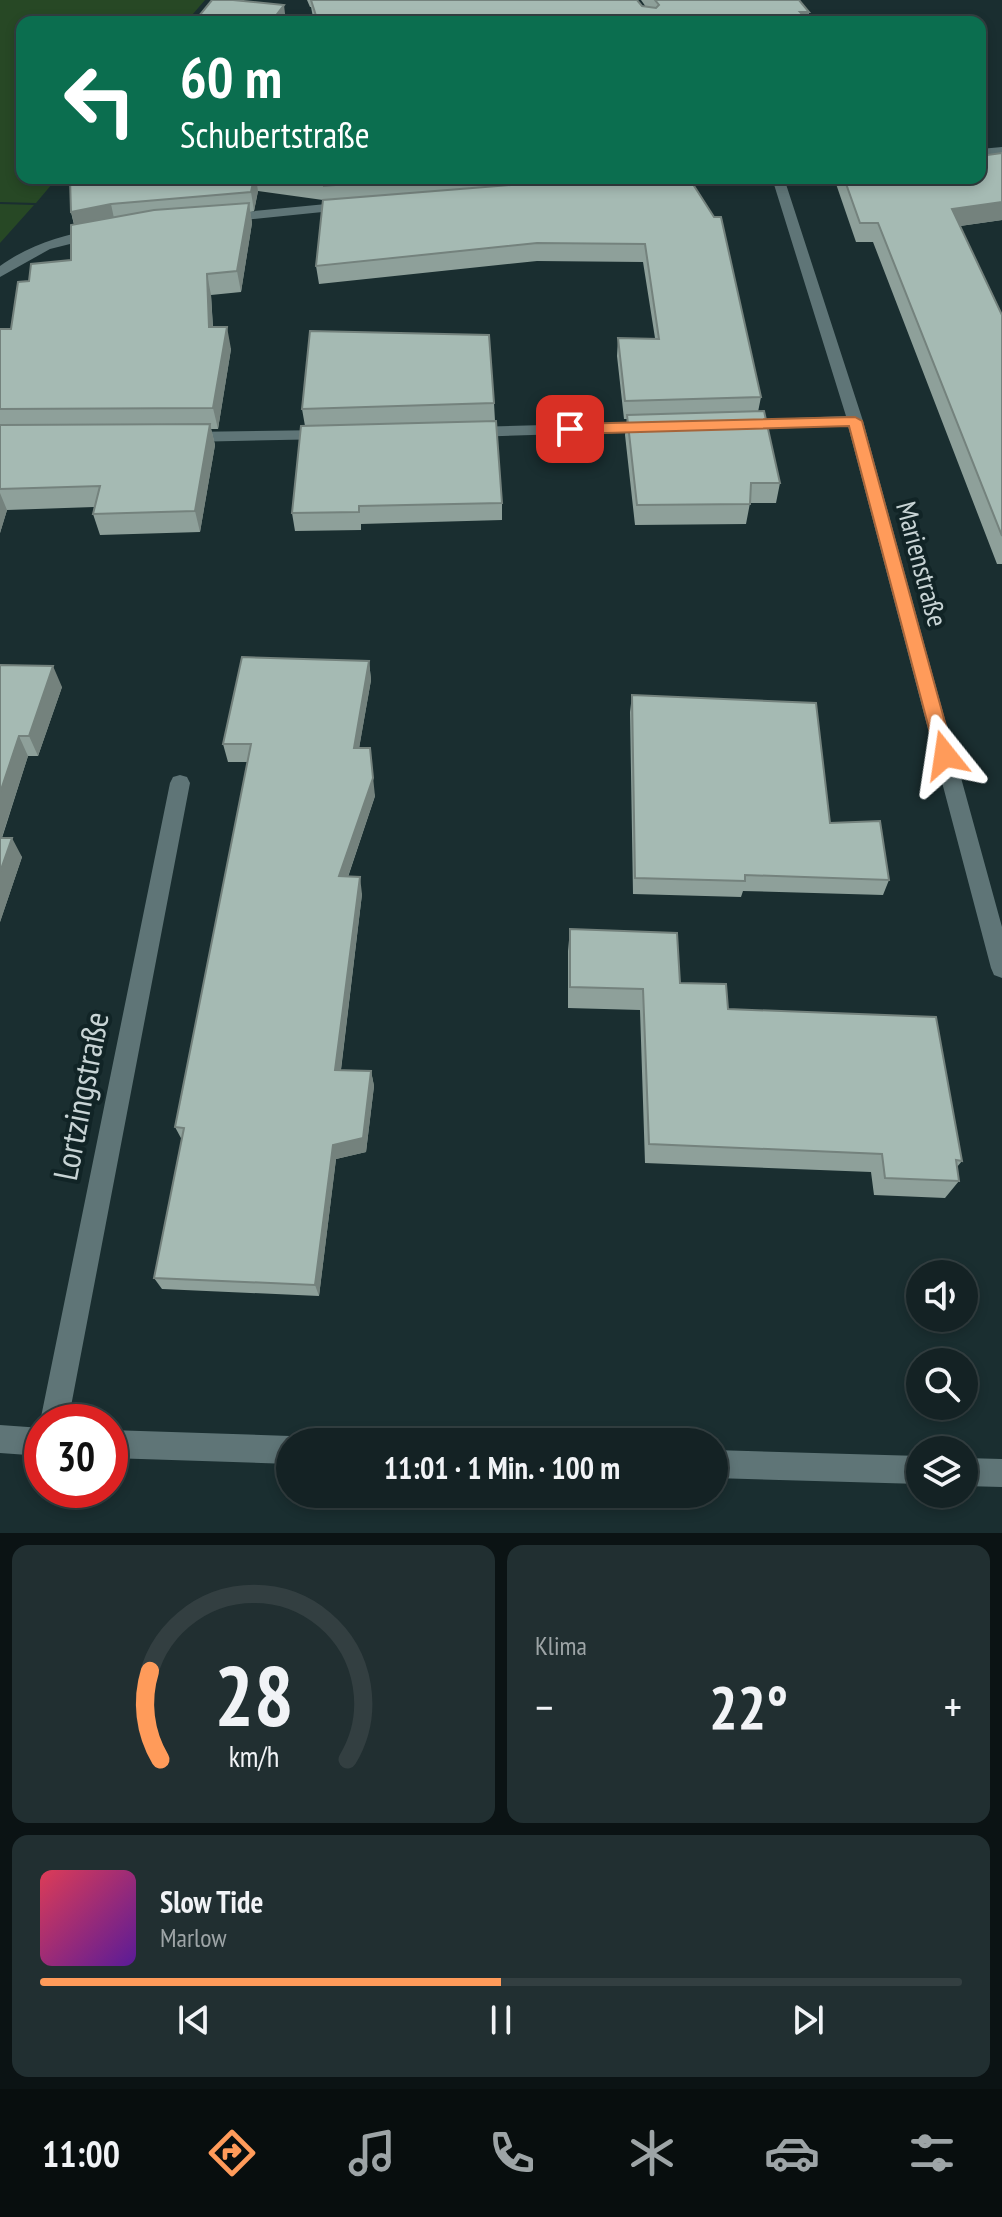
<!DOCTYPE html>
<html lang="de">
<head>
<meta charset="utf-8">
<style>
	body { margin:0; font-family:"PT Sans Narrow",sans-serif; background:#212f31; color:#f1f3f6; height:100vh; display:flex; flex-direction:column; font-size:30px; white-space:nowrap }
	* { box-sizing:border-box; margin:0 }
	p { font-size:26px; color:#9da4a6 }
	.icon { flex:none; width:44px; height:44px; fill:none; stroke:currentColor; stroke-width:2; stroke-linecap:round; stroke-linejoin:round }
	.map { position:relative; height:1533px; overflow:hidden }
	.drawer { display:flex; flex-direction:column; gap:12px; padding:12px; background:#0b1314; flex:1 }
	.drawer>* { flex:none }
	.top-card { position:absolute; left:16px; top:16px; width:970px; height:168px; border-radius:16px; box-shadow:0 4px 12px #0003,0 0 0 2px #333f41; background:#0b6e4f; color:#fff; overflow:hidden }
	.controls { position:absolute; left:906px; top:1260px; display:grid; gap:16px }
	.controls a { display:grid; place-items:center; width:72px; height:72px; border-radius:50%; background:#142224; box-shadow:0 4px 12px #0003,0 0 0 2px #333f41; font-size:40px }
	.speed { position:absolute; left:24px; top:1404px; display:flex; gap:16px; font-size:40px; font-weight:700; text-align:center }
	.speed>* { display:grid; place-content:center; width:104px; height:104px; border-radius:50%; background:#142224; box-shadow:0 4px 12px #0003,0 0 0 2px #333f41; line-height:1 }
	.speed .limit { border:12px solid #d22; background:#fff; color:#111 }
	.pin { position:absolute; display:grid; place-items:center; width:68px; height:68px; color:#fff; margin:-34px; border-radius:16px; box-shadow:0 4px 12px #0006 }
	.me { position:absolute; width:88px; margin:-44px; rotate:345deg; stroke-linejoin:round; filter:drop-shadow(0 0 6px #0008) }
	.turn { display:flex; align-items:center; gap:28px; height:168px; padding:0 32px; font-size:36px }
	.turn .icon { width:104px; height:104px; stroke-width:2.5 }
	.turn b { display:block; font-size:56px; line-height:68px }
	.big { font-size:60px; font-weight:700; line-height:1.1 }
	.drawer .card { flex:1; display:flex; flex-direction:column; justify-content:center; gap:12px; min-width:0; padding:0 28px; border-radius:16px; background:#212f31 }
	.drawer .dial { align-items:center; gap:0 }
	.dial svg { height:208px; overflow:visible; fill:none; stroke:#333f41; stroke-width:7; stroke-linecap:round; text-anchor:middle }
	.dial text { fill:#f1f3f6; stroke:none }
	.song { display:flex; align-items:center; gap:24px }
	.cover { width:96px; height:96px; border-radius:12px; background:linear-gradient(135deg,hsl(350 70% 55%),hsl(270 70% 35%)) }
	.played { height:8px; border-radius:4px; background:linear-gradient(90deg,#ff9b5a 50%,#333f41 50%) }
	.keys { display:flex; justify-content:space-around; direction:ltr }
	.heat { display:flex; justify-content:space-between; align-items:center; font-size:44px; direction:ltr }
	.drawer .tiles { flex:1; display:grid; gap:12px; grid-template-columns:1fr 1fr }
	.card:last-child { grid-column:span 2 }
	.trip { position:absolute; left:276px; top:1428px; width:452px; height:80px; border-radius:40px; background:#142224; box-shadow:0 4px 12px #0003,0 0 0 2px #333f41; font-weight:700; line-height:80px; text-align:center }
	.dock { display:flex; height:128px; justify-content:space-around; align-items:center; background:#080e0e; color:#9da4a6 }
	.dock .icon { width:56px; height:56px }
	.dock .selected { color:#ff9b5a }
	.dock b { font-size:36px; color:#f1f3f6 }
	.map>svg:first-child { display:block }
	.green { fill:#274825 }
	.lines { fill:none; stroke-linecap:round; stroke-linejoin:round }
	.minor { fill:#5f7577; fill-rule:evenodd }
	.wall { fill:#8ea09a }
	.shaded-wall { fill:#74827d }
	.building { fill:#a5bab3; stroke:#74827d; stroke-width:2 }
	.route { fill:#ff9b5a; stroke:#a6653a; stroke-width:2 }
	.labels { text-anchor:middle; stroke-width:8; stroke-linejoin:round; paint-order:stroke }
	.street-label { font-size:28px; fill:#c8d4d5; stroke:#112426 }
	.near-street-label { font-size:34px; fill:#c8d4d5; stroke:#112426 }
</style>
</head>
<body>
<div class="map">
<svg width="1002" height="1533" viewBox="0 0 1002 1533">
	<rect width="100%" height="100%" fill="#1a2e30"/>
	<path class="green" d="M0,0H205L186,22H22V178H57L36,203L0,202Z
		M0,204L34,205L0,243Z"/>
	<g class="lines">
		<path class="minor" d="M1002,147V155L980,157V149Z
			M681,178H736L730,182L667,187L661,183Z
			M772,178H784L863,421L1002,927V978L994,975L991,968L848,426L740,430L732,425L740,420L846,416Z
			M347,202L352,203V209L224,222L217,218L224,214Z
			M97,229L102,230V236L50,249L0,277V266C29,245 62,235 97,229Z
			M652,422L660,427L658,431L472,437L464,432L472,427Z
			M324,430L330,431V439L188,442L180,437L188,432Z
			M180,775L187,777L190,783L68,1422H42V1427L40,1422L170,783L173,777Z
			M0,1425L42,1428V1456L0,1453Z
			M110,1430L290,1436L301,1442H290V1464L110,1458Z
			M714,1450L920,1456V1484L714,1478Z
			M964,1458L1002,1459V1487L964,1486Z"/>
	</g>
	<path class="wall" d="M307,0H637L642,6L646,7L641,0H799L809,12L808,21L809,22H314L311,7H310Z
		M70,178H689L761,397L758,412L780,483L776,503H750L746,524L635,525L625,435L627,419H624L617,356L618,338H655L643,262L537,261L319,284L316,266L323,200L258,191L254,211L250,212L252,223L241,292L211,295L213,327L231,349L218,429H211L215,445L200,532L100,535L93,514L94,507L7,510L0,533V329H11L29,281L71,260L74,225L71,212Z
		M834,178H980L1002,220L960,226L1002,315V564H997L873,242H856Z
		M494,403L495,421L502,503V520L361,524V530L295,531L292,513L305,426L302,409Z
		M369,661L371,680L359,748L375,796L348,877L362,894L341,1070L371,1071L374,1086L366,1152L336,1159L319,1296L162,1289L154,1278L182,1140L175,1127L248,762H228L223,744Z
		M0,665L62,687L38,756H28L2,838L22,857L0,922Z
		M632,695L830,823L889,880L883,895L743,891L741,897L633,894L630,712Z
		M570,929L680,983L728,1009L962,1161L957,1167L959,1181L945,1198L874,1195L871,1172L645,1163L640,1010L568,1008V951Z"/>
	<path class="shaded-wall" d="M284,5L286,22H271Z
		M800,12H809L807,22Z
		M254,178H256L258,191L254,211L251,192Z
		M1002,202V220L946,228L952,209Z
		M249,203L252,223L241,292L237,271Z
		M111,204L115,223L76,231L71,212Z
		M207,274L211,295L214,348L209,327Z
		M227,327L231,349L218,429L213,408Z
		M210,424L215,445L200,532L195,511Z
		M0,493L7,510L0,533Z
		M369,661L371,680L356,766L354,748Z
		M53,666L62,687L38,756L29,736Z
		M19,736L28,756L0,843V793Z
		M370,748L375,796L342,894L339,876Z
		M12,838L22,857L0,922V872Z
		M360,877L362,894L339,1085L335,1070Z
		M371,1071L374,1086L366,1152L336,1159L319,1296L315,1285L333,1145Z"/>
	<path class="building" d="M212,0H233L284,5L271,22H194Z
		M311,0H637L642,6L656,8L659,5L655,0H799L809,12H800L809,22H530L529,20L513,22H318Z
		M1002,153V202L952,209L1002,315V536L878,223H860L844,178H980V156Z
		M70,178H254L251,192L111,204L71,212Z
		M296,178H424L324,186V182Z
		M598,178H689L714,217H721L761,397L625,401L618,338L659,339L645,244L537,243L316,266L323,200Z
		M249,203L237,271L207,274L209,327H227L213,408L0,409V329H11L18,282L29,281L31,264L71,260V225L154,210Z
		M310,331L489,335L494,403L302,409Z
		M764,411L780,483H751L750,504L637,505L627,415Z
		M496,421L502,503L359,506V512L292,513L301,426Z
		M210,424L195,511L93,514L100,486L0,489V425Z
		M242,657L369,661L354,748H370L373,778L339,876L360,877L335,1070L371,1071L363,1138L333,1145L315,1285L154,1278L184,1128L175,1127L251,744H223Z
		M0,665L53,666L29,736H19L0,793Z
		M632,695L816,703L830,823L880,821L889,880L745,875V881L635,878Z
		M0,838H12L0,872Z
		M570,929L677,933L680,983L726,984L728,1009L936,1017L962,1161L956,1160L959,1181L885,1178L882,1154L649,1144L643,989L570,987Z"/>
	<path class="route" d="M855,417L862,421L954,755L945,762L936,755L849,426L570,434L563,429L570,424Z"/>
	<g class="labels">
		<g class="street-label">
			<text transform="translate(922 564) rotate(75)" y="10">Marienstraße</text>
		</g>
		<g class="near-street-label">
			<text transform="translate(81 1096) rotate(-79)" y="12">Lortzingstraße</text>
		</g>
	</g>
</svg>
<div class="controls">
<a><svg class="icon" aria-label="sound" viewBox="0 0 24 24"><path d="M4 9h4l5-4v14l-5-4H4zM17 9q2 3 0 6"/></svg></a>
<a><svg class="icon" aria-label="search" viewBox="0 0 24 24"><circle cx="10" cy="10" r="6"/><path d="M15 15l6 6"/></svg></a>
<a><svg class="icon" aria-label="layers" viewBox="0 0 24 24"><path d="M12 4l9 5-9 5-9-5zM3 14l9 5 9-5"/></svg></a>
</div>
<div class="speed"><div class="limit">30</div></div>
<div class="pin" style="left:570px;top:429px;background:#d93025"><svg class="icon" aria-label="arrive" viewBox="0 0 24 24"><path d="M6 21V4h12l-3 4 3 4H6"/></svg></div>
<svg class="me" style="left:945px;top:755px" viewBox="-20 -20 40 40"><path d="M0-17L14 15 0 8-14 15z" fill="#ff9b5a" stroke="#fff" stroke-width="4"/></svg>
<div class="trip">11:01 · 1 Min. · 100 m</div>
<div class="top-card">
<div class="turn"><svg class="icon" aria-label="left" viewBox="0 0 24 24"><path d="M17 20v-9H6M10 6l-5 5 5 5"/></svg><div><b>60 m</b>Schubertstraße</div></div>
</div>
</div>
<section class="drawer">
<div class="tiles">
<div class="card dial"><svg viewBox="0 0 100 80">
<path d="M14 69A42 42 0 1 1 86 69"/>
<path d="M14 69A42 42 0 0 1 10 35" stroke="#ff9b5a"/>
<text x="50" y="56" font-size="32" font-weight="700">28</text>
<text x="50" y="72" font-size="11">km/h</text>
</svg></div>
<div class="card"><p>Klima</p>
<div class="heat"><a>−</a><b class="big">22°</b><a>+</a></div>
</div>
<div class="card">
<div class="song"><i class="cover"></i><div><b>Slow Tide</b><p>Marlow</p></div></div>
<div class="played"></div>
<div class="keys"><svg class="icon" aria-label="previous" viewBox="0 0 24 24"><path d="M18 5L8 12l10 7zM5 5v14"/></svg><svg class="icon" aria-label="pause" viewBox="0 0 24 24"><path d="M8 5v14M16 5v14"/></svg><svg class="icon" aria-label="next" viewBox="0 0 24 24"><path d="M6 5l10 7-10 7zM19 5v14"/></svg></div>
</div>
</div>
</section>
<nav class="dock">
<b>11:00</b>
<svg class="icon selected" aria-label="directions" viewBox="0 0 24 24"><path d="M12 3l9 9-9 9-9-9zM9 14v-3h6M13 9l2 2-2 2"/></svg>
<svg class="icon" aria-label="music" viewBox="0 0 24 24"><path d="M9 18V5l10-2v13"/><circle cx="6" cy="18" r="3"/><circle cx="16" cy="16" r="3"/></svg>
<svg class="icon" aria-label="phone" viewBox="0 0 24 24"><path d="M5 4h4l2 5-3 2q2 4 5 5l2-3 5 2v4C11 20 4 13 5 4z"/></svg>
<svg class="icon" aria-label="climate" viewBox="0 0 24 24"><path d="M12 3v18M4 7l16 10M4 17L20 7"/></svg>
<svg class="icon" aria-label="car" viewBox="0 0 24 24"><path d="M5 17H2v-5l4-1 3-4h7l3 4 3 1v5h-3M9 17h6M6 11h13"/><circle cx="7" cy="17" r="2"/><circle cx="17" cy="17" r="2"/></svg>
<svg class="icon" aria-label="filters" viewBox="0 0 24 24"><path d="M4 7h16M4 17h16"/><circle cx="9" cy="7" r="2"/><circle cx="15" cy="17" r="2"/></svg>
</nav>
</body>
</html>
